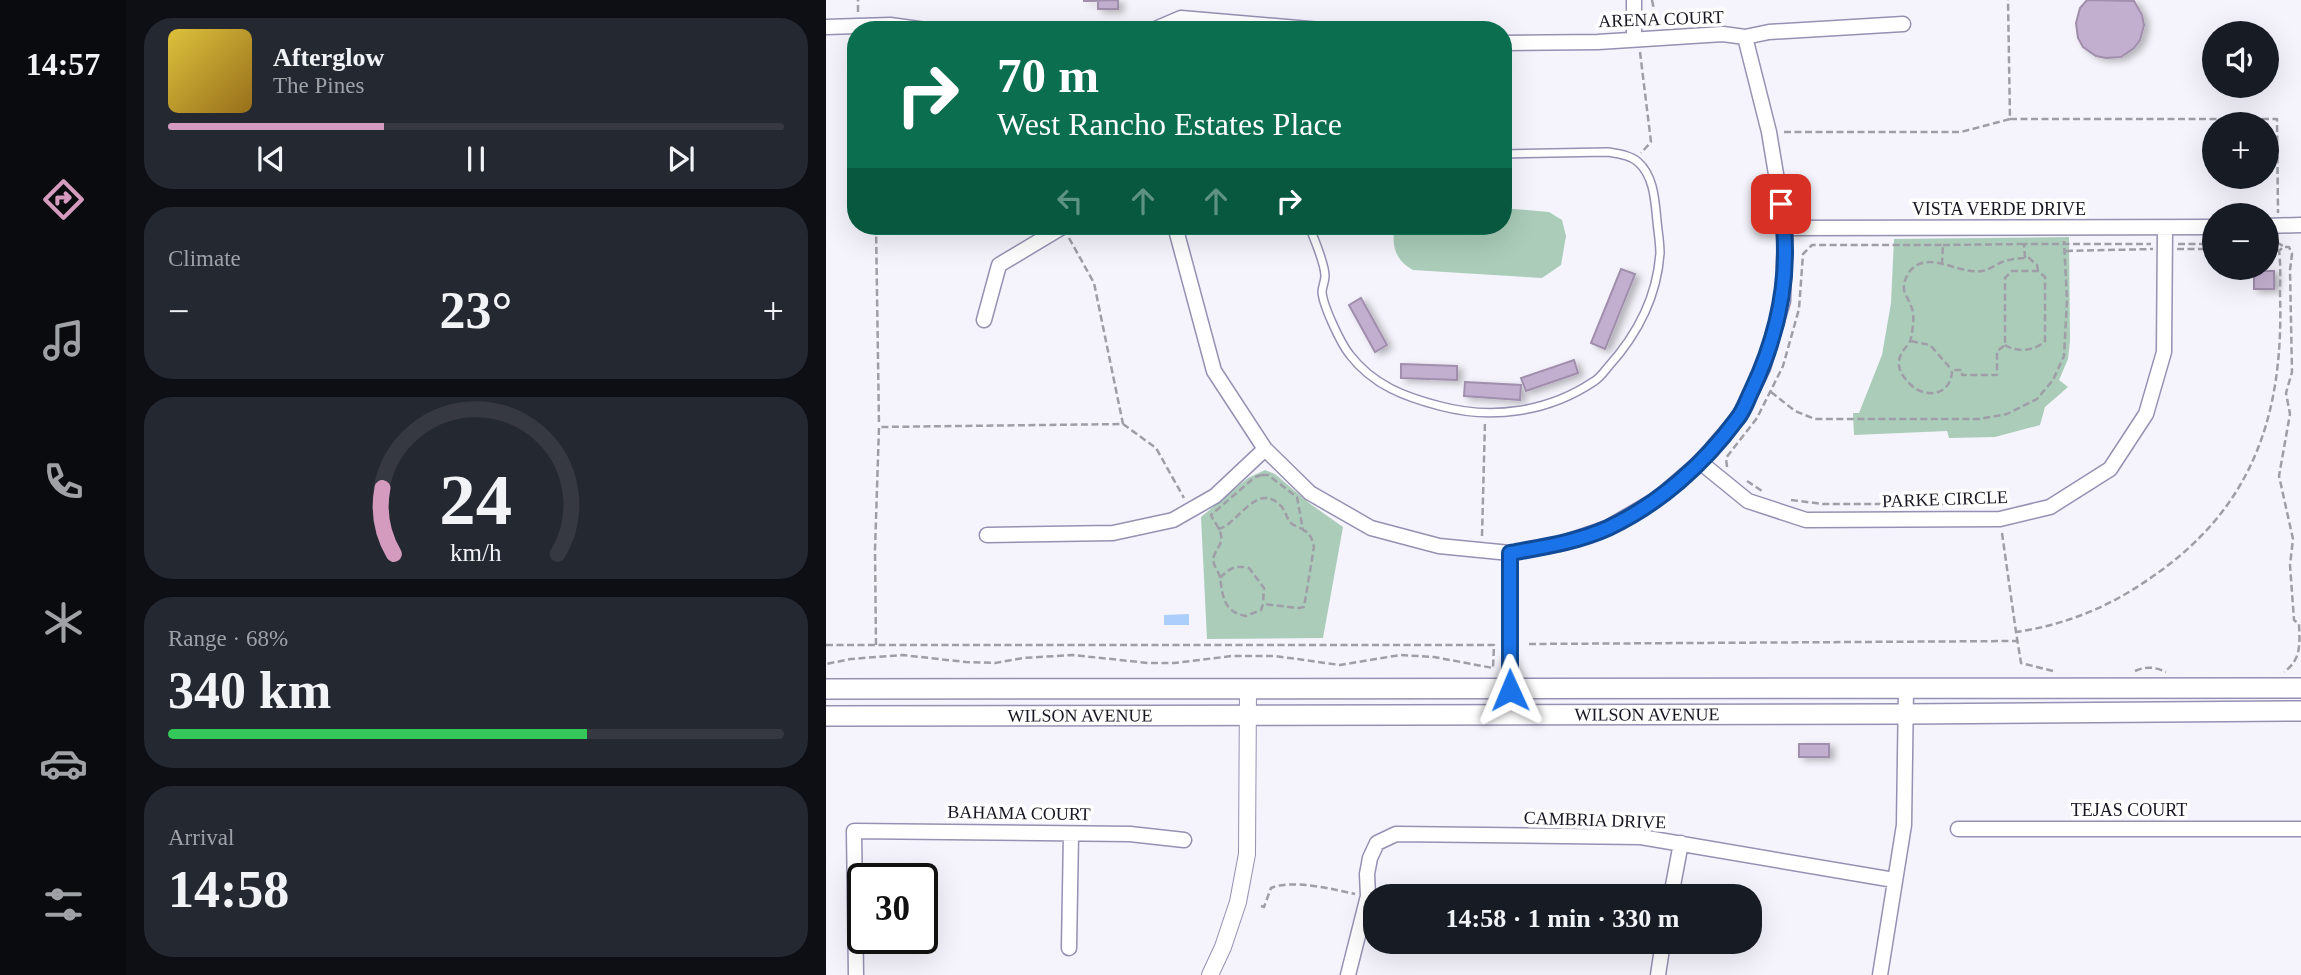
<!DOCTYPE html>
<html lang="en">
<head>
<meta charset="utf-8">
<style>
	body { margin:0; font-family:Georgia,serif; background:#242831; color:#f1f3f6; height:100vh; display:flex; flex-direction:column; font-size:26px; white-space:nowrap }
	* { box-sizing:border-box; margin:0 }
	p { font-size:23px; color:#9ea1a6 }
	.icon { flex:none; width:38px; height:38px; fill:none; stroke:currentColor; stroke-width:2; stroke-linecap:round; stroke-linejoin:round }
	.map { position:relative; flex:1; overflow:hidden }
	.details { display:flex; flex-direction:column; gap:18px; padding:18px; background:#0d0f14; width:700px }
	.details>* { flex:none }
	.top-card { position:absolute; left:21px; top:21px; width:665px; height:214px; border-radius:28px; box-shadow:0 7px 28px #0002; background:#0b6e4f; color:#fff; overflow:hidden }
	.tools { position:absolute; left:1376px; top:21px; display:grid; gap:14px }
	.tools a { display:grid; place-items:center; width:77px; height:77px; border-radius:50%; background:#171b24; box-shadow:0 7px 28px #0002; font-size:35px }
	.speed { position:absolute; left:21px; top:863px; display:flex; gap:14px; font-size:35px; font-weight:700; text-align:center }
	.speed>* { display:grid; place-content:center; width:91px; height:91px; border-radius:50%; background:#171b24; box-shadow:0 7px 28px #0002; line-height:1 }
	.speed .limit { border:4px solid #111; border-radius:10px; background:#fff; color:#111 }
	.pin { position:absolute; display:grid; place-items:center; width:60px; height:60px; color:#fff; margin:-30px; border-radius:14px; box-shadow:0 4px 10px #0006 }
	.me { position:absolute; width:77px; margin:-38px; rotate:359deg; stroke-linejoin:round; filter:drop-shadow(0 0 5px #0008) }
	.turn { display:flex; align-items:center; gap:24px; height:147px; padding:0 35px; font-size:32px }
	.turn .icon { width:91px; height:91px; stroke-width:2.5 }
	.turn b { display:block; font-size:49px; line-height:60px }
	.lanes { display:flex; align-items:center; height:66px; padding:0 35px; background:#0003; justify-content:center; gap:35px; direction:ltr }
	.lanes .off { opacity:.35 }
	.big { font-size:52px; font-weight:700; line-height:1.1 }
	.details .tile { flex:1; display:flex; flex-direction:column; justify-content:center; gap:10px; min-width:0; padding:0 24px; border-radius:28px; background:#242831 }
	.details .dial { align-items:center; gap:0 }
	.dial svg { height:182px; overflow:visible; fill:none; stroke:#363941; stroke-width:7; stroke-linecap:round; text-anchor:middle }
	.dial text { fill:#f1f3f6; stroke:none }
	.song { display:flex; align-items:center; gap:21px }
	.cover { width:84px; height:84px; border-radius:10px; background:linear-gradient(135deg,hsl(50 70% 55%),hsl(40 70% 35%)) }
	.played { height:7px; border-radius:4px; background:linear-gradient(90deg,#d49bbe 35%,#363941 35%) }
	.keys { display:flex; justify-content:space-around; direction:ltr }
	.heat { display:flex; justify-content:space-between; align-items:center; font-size:38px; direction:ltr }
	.charge { height:10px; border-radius:5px; background:linear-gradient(90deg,#34c759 68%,#363941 0) }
	.trip { position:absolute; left:537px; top:884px; width:399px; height:70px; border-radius:28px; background:#171b24; box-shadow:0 7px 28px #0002; font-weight:700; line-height:70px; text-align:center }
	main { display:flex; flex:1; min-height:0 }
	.menu { display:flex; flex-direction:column; width:126px; justify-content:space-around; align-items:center; background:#090b0e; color:#9ea1a6 }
	.menu .icon { width:49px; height:49px }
	.menu .on { color:#d49bbe }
	.menu b { font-size:32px; color:#f1f3f6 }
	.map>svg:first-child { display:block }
	.green { fill:#aaccb9 }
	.water { fill:#accefc }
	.building { fill:#c2afcf; stroke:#a08eac; stroke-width:2; filter:url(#shadow) }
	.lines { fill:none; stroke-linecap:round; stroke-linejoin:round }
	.service-casing { stroke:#9591b3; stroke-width:10 }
	.minor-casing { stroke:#9591b3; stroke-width:17 }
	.tertiary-casing { stroke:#9591b3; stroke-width:18 }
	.secondary-casing { stroke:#9591b3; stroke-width:22 }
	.path { stroke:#9f9ea7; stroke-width:2.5; stroke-dasharray:7 3.5; stroke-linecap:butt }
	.service { stroke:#fff; stroke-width:7 }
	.minor { stroke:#fff; stroke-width:14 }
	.tertiary { stroke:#fff; stroke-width:16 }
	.secondary { stroke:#fff; stroke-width:19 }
	.route-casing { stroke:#114b97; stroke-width:18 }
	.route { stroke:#1a73e8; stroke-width:12 }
	.labels { text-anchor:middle; stroke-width:7; stroke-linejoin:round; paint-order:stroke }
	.street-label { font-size:18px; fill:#161521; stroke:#fff }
</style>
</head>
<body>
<main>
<nav class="menu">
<b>14:57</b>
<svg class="icon on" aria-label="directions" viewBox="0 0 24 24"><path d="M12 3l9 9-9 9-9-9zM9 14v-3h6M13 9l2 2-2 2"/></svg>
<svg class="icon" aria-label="music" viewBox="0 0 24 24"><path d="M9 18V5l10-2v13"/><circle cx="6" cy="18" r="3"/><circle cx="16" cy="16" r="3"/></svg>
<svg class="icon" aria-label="phone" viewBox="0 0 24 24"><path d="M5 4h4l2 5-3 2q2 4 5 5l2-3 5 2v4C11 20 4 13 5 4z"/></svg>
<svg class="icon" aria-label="climate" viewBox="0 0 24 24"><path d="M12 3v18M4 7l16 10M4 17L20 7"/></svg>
<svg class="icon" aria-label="car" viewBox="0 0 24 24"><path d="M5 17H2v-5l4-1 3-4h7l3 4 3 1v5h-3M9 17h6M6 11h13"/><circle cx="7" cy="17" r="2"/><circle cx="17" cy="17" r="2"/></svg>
<svg class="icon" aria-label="filters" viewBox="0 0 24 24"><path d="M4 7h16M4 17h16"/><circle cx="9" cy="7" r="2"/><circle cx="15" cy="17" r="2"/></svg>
</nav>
<section class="details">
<div class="tile">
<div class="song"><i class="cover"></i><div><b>Afterglow</b><p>The Pines</p></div></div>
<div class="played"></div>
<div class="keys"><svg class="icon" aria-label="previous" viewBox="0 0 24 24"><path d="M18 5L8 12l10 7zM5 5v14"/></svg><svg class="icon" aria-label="pause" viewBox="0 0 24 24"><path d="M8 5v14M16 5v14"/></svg><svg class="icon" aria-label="next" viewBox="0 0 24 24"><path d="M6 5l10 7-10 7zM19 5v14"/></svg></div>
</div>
<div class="tile"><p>Climate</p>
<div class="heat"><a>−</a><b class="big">23°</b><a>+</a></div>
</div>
<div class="tile dial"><svg viewBox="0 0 100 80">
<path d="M14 69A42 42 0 1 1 86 69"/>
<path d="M14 69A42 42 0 0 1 9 40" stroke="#d49bbe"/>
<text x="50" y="56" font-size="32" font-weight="700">24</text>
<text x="50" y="72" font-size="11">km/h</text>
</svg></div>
<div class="tile"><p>Range · 68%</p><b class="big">340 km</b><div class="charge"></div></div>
<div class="tile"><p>Arrival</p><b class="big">14:58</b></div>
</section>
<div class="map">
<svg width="1475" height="975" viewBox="0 0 1475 975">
	<defs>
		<filter id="shadow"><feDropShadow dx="5" dy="3" stdDeviation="3.5" flood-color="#0004"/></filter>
	</defs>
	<rect width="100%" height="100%" fill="#f5f4fc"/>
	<path class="green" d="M677,208L723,212L736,220L740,236L735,265L716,278L587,270C569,260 565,245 569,226H677Z
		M1243,237L1244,341L1242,359L1233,380L1242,387L1219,407L1214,425L1169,437L1123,438L1121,431L1028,435L1027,413H1033L1056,355L1065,303L1068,239Z
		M439,470L449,474L483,503L517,527L497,638L381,639L375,517L422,478Z"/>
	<path class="water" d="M363,614V625H338V615Z"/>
	<path class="building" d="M292,0V9H272V1H257Z
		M1261,0L1308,1L1316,15L1318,25L1314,40L1308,48L1295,57L1280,58L1270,56L1257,47L1252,38L1250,23L1254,8Z
		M795,269L809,274L779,349L765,343Z
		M1428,271H1448V289H1428Z
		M535,298L561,345L549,352L523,305Z
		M748,360L752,373L700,391L695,378Z
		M575,364L631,366V380L575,378Z
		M639,382L695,385L694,400L638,396Z
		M973,744H1003V757H973Z"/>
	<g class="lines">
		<defs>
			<path id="service" d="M483,226C488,239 499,263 499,276C499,282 496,287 496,292C497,306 515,344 524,355C547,385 579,397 614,406C666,420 722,412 767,382C773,379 778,372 782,367C811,335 831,297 834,253C834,243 832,232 831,221C829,201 828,176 812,162C804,155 793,154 782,152L677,154"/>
			<path id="minor" d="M808,0V38
				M0,27L64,25L100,30
				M327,30L355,18L495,30
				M677,43L772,42L897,34L919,37L943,32L1077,24
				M349,226L388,371L439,449L484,493L545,528L613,546L684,553L734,544L781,528L831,499L874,462L913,417L937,368L957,301L959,228L943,132L919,37
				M1440,226L1475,225
				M959,228L1388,227
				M158,320L173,265L238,226
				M874,462L922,501L980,520L1174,519L1224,507L1284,469L1320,414L1338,352L1339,229
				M161,535L287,533L347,520L389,496L439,449
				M684,553V690
				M1132,829H1475
				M845,896L855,843
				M243,948L245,834
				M30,975L28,831L304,834L358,840
				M522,975L542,896L541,874L544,858L551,843L570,834L815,837L1068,880
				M832,975L837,942
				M1054,975L1078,825L1080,689"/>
			<path id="tertiary" d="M384,975L397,947L412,902L421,854L422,689"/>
			<g id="secondary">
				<path d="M0,689L1475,688"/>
				<path id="s1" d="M0,716L1080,714L1475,711"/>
			</g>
		</defs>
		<use href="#service" class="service-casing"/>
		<use href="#minor" class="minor-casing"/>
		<use href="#tertiary" class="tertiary-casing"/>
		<use href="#secondary" class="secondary-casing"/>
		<path class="path" d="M32,12V0
			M824,25L830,19L826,0
			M814,52L825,142L815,153
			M1184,119H1451L1452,213
			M958,132H1135L1184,119L1182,0
			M50,226L53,425
			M243,238L268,283L297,424
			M1440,243H1452L1457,246
			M1352,244H1388
			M1117,245L1198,244
			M1440,248L1453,251L1457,247H1463L1466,254L1464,270L1466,372L1460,393L1464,414L1453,476L1467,539L1464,565L1468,620L1473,624C1474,645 1475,660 1458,672
			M1351,249H1388
			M1240,251L1327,249
			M1199,258L1198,244H1325
			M1085,341L1104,345L1126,370
			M1179,345C1191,353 1209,351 1219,341V277L1212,271H1186L1179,278V345L1171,351V375H1136V370H1126C1126,395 1100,400 1084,384C1075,375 1068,364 1077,351C1080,346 1084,344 1085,338C1087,329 1089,314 1085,306C1083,299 1077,293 1078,286C1078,281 1081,275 1084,271C1102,249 1133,275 1156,271C1163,270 1169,265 1176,262C1184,259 1193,258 1203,258L1211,265L1212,271
			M945,392L969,411L989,419H1153L1181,414L1211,399L1227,380L1238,356L1241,300L1238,241
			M901,467L900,458L931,418L957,366L973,309L977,254L986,245H1117L1116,264
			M436,475H442L471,497L477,530C485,533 486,540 488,547L478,607L473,608L437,604L435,610L420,616C397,612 397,596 394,578C393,570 385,565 388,556C390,549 397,544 395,535C394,528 388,522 385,515L429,477Z
			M921,481L936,491
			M965,500L997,504H1174V505
			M392,529C411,526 430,481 454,505C460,510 460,519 466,524C469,526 473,527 476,529
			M1176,533L1190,632
			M656,536L659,421
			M394,578C403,568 410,565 423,568L438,588L437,603
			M703,644L1191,641
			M0,645H668L667,668L608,657L574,655L514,665L449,656H406L348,663H322L247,655L197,658L169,663L140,662L76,655L25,659L0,664
			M50,645L49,550L53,427L297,424L330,448L358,498
			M1227,671L1195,663L1190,632C1239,625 1283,607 1323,579C1427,509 1458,415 1454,294C1454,279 1455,265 1453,251
			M1309,671C1320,666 1329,667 1340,672
			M435,906L438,907L445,888C465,879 507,889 529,894"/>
		<use href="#service" class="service"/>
		<use href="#minor" class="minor"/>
		<use href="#tertiary" class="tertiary"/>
		<use href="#secondary" class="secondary"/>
	</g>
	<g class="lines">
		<defs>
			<path id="route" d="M684,690V553C717,547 751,542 782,528C833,504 878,464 911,419C918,411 921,400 926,390C954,331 966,269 955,204"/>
		</defs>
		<use href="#route" class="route-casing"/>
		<use href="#route" class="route"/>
	</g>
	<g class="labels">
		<g class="street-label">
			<text transform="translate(835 19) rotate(-2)" y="6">ARENA COURT</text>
			<text x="1173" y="215">VISTA VERDE DRIVE</text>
			<text transform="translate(1119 499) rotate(-2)" y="6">PARKE CIRCLE</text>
			<text dy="6" stroke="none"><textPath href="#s1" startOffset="821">WILSON AVENUE</textPath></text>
			<text dy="6" stroke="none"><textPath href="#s1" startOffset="254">WILSON AVENUE</textPath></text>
			<text x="1303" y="816">TEJAS COURT</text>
			<text transform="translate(193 813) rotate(1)" y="6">BAHAMA COURT</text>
			<text transform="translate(769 820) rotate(2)" y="6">CAMBRIA DRIVE</text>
		</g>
	</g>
</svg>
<div class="tools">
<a><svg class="icon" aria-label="sound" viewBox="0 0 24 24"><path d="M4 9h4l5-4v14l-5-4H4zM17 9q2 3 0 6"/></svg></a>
<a>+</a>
<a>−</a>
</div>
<div class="speed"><div class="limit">30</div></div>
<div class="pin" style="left:955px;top:204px;background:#d93025"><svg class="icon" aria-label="arrive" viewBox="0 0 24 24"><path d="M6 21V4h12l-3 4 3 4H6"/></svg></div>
<svg class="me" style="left:684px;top:690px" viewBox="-20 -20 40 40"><path d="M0-17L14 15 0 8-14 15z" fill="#1a73e8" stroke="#fff" stroke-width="4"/></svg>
<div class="trip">14:58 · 1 min · 330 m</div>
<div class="top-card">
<div class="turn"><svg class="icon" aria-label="right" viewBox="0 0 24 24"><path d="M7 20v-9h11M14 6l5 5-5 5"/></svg><div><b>70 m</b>West Rancho Estates Place</div></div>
<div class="lanes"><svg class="icon off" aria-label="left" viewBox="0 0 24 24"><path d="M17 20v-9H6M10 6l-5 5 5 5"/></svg><svg class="icon off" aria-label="ahead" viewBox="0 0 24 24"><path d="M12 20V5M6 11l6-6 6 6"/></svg><svg class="icon off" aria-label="ahead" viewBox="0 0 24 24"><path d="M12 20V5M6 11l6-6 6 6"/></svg><svg class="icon" aria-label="right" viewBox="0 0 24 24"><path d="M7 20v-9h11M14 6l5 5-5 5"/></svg></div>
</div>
</div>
</main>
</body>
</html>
